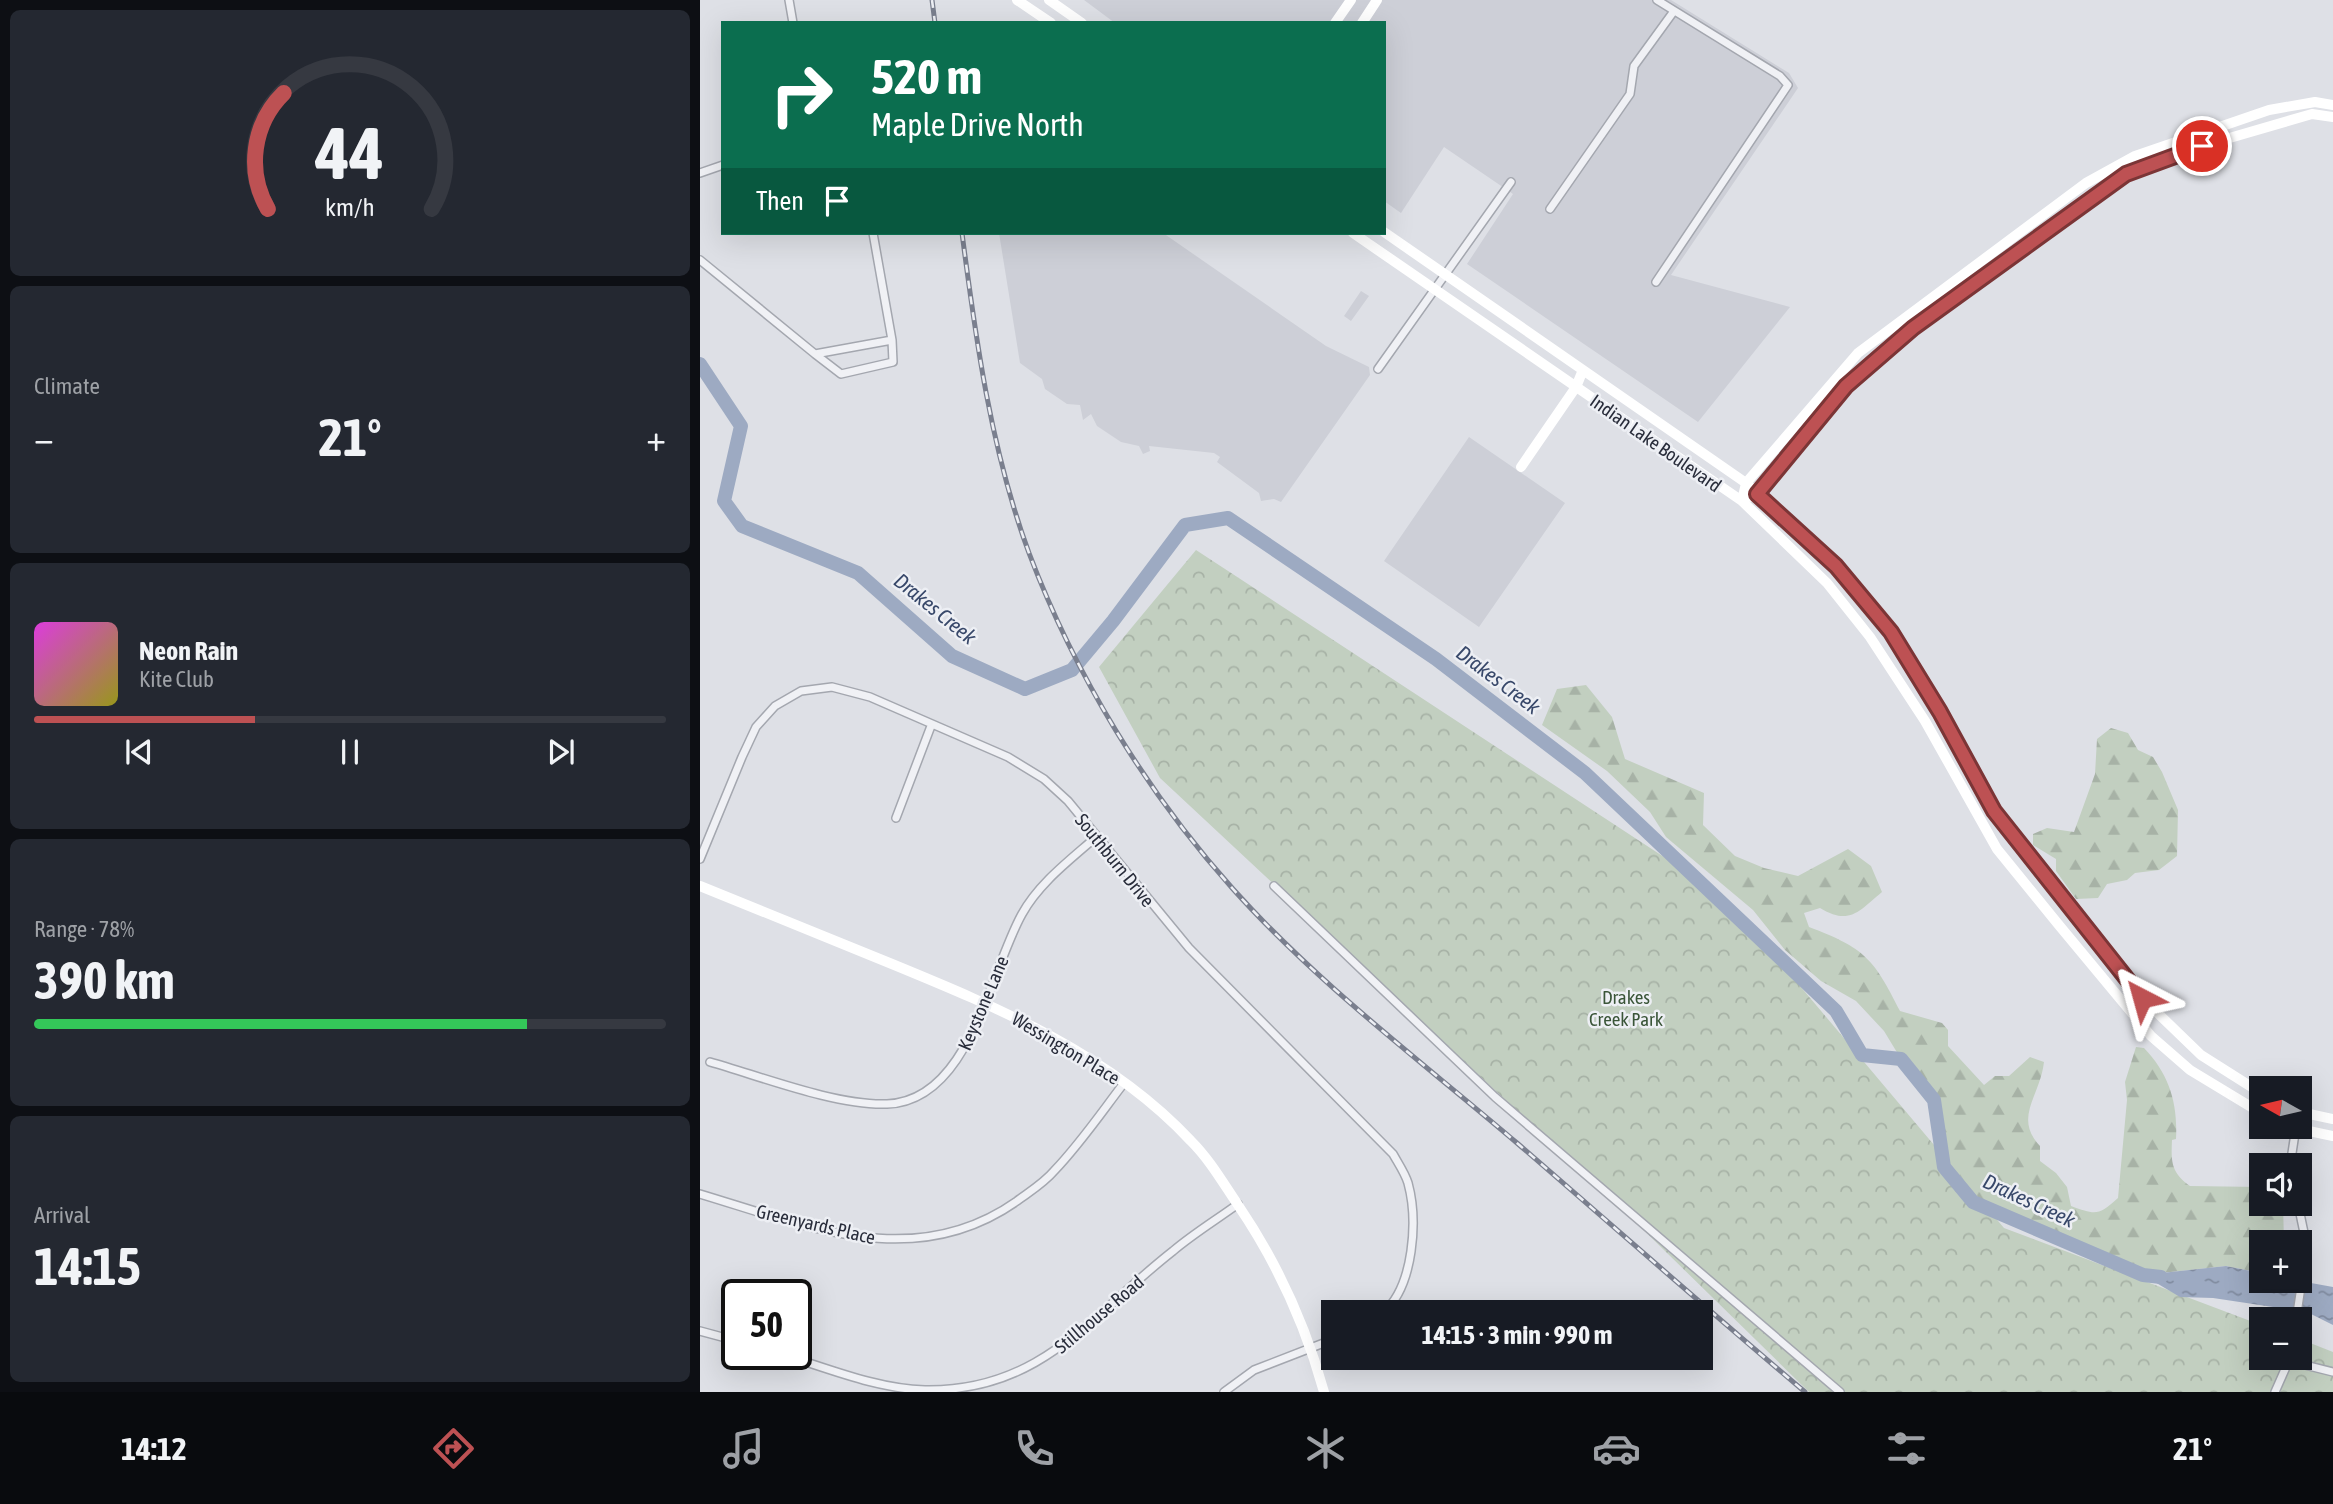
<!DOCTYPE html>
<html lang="en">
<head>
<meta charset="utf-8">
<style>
	body { margin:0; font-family:"Asap Condensed",sans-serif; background:#242831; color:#f1f3f6; height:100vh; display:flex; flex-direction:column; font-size:26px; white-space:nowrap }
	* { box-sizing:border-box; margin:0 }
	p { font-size:23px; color:#9ea1a6 }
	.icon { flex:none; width:38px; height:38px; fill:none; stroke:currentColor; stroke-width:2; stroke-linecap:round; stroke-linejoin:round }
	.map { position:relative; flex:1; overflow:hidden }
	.details { display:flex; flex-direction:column; gap:10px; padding:10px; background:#0d0f14; width:700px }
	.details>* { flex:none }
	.top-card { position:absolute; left:21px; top:21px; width:665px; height:214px; border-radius:0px; box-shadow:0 7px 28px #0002; background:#0b6e4f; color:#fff; overflow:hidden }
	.needle { width:46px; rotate:278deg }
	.fabs { position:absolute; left:1549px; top:1076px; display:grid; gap:14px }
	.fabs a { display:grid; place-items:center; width:63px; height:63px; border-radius:0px; background:#171b24; box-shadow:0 7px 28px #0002; font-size:35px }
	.speed { position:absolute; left:21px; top:1279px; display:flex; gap:14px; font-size:35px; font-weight:700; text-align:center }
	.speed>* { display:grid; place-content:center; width:91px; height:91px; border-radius:50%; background:#171b24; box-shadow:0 7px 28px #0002; line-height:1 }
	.speed .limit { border:4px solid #111; border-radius:10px; background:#fff; color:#111 }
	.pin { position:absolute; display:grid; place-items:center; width:60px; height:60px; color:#fff; margin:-30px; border:4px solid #fff; border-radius:50%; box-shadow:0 2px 7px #0007 }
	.me { position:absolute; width:77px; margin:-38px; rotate:321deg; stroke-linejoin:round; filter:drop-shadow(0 0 5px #0008) }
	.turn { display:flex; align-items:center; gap:24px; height:147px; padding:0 35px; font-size:32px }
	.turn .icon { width:91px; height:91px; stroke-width:2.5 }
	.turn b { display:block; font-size:49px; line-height:60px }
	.then { display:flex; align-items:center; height:66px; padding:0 35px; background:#0003; gap:14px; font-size:26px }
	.big { font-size:52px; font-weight:700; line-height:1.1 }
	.details .card { flex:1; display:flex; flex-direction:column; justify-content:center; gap:10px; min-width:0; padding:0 24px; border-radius:10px; background:#242831 }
	.details .dial { align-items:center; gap:0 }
	.dial svg { height:182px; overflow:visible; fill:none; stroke:#363941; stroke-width:7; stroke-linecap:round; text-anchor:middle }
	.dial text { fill:#f1f3f6; stroke:none }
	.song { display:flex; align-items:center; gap:21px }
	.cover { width:84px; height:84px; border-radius:10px; background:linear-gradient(135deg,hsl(300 70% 55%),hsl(60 70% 35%)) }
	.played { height:7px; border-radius:4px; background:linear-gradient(90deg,#bd5153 35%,#363941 35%) }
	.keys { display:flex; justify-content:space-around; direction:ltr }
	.heat { display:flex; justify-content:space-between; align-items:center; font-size:38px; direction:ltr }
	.charge { height:10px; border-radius:5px; background:linear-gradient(90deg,#34c759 78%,#363941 0) }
	.trip { position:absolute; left:621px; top:1300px; width:392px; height:70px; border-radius:0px; background:#171b24; box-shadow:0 7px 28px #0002; font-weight:700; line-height:70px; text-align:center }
	.dock { display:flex; height:112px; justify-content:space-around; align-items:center; background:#090b0e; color:#9ea1a6 }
	.dock .icon { width:49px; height:49px }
	.dock .selected { color:#bd5153 }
	.dock b { font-size:32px; color:#f1f3f6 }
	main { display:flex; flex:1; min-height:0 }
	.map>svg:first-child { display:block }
	.built { fill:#cdcfd7 }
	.forest { fill:url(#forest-firs) }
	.park { fill:url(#park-crowns) }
	.water { fill:url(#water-ripples) }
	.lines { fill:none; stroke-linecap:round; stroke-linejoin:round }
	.river { stroke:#9daac2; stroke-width:14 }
	.street-casing { stroke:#a4a7af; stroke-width:10 }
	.street { stroke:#f0f1f5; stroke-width:7 }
	.secondary { stroke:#fff; stroke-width:10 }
	.rail-casing { stroke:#7a7f8e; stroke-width:5 }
	.rail { stroke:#edeff4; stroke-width:2.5; stroke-dasharray:8; stroke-linecap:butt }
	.route-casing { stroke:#7b3536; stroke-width:18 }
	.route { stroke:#bd5153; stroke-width:12 }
	.labels { text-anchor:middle; stroke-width:5; stroke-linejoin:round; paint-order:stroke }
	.street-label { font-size:19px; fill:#292d3b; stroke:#edeff4 }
	.park-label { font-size:19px; fill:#3a5538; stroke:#edeff4 }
	.water-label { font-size:21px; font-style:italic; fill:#38486a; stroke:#edeff4 }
</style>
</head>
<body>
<main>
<section class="details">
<div class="card dial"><svg viewBox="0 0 100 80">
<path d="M14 69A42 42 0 1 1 86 69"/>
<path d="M14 69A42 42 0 0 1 21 18" stroke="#bd5153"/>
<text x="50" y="56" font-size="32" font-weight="700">44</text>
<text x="50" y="72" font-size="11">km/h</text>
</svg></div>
<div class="card"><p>Climate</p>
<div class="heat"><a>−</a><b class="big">21°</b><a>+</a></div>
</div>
<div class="card">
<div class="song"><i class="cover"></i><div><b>Neon Rain</b><p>Kite Club</p></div></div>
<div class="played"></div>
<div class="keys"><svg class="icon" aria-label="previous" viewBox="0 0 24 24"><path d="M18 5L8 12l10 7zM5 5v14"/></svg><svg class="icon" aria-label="pause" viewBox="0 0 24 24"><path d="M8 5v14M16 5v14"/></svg><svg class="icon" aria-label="next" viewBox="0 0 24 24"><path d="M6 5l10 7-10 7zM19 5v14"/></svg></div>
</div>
<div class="card"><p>Range · 78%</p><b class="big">390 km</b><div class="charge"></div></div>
<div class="card"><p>Arrival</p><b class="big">14:15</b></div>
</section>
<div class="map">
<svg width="1633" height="1392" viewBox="0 0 1633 1392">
	<defs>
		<pattern id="forest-firs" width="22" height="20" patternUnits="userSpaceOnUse" patternTransform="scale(1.75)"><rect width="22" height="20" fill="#c2cfc0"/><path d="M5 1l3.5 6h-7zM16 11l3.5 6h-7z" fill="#a7b2a6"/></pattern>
		<pattern id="park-crowns" width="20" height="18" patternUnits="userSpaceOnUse" patternTransform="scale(1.75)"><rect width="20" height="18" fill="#c2cfc0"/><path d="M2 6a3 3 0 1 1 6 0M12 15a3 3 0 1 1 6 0" fill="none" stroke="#a7b2a6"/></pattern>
		<pattern id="water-ripples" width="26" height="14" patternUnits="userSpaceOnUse" patternTransform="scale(1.75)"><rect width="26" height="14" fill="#9daac2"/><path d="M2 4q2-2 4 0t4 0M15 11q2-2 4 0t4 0" fill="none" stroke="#808b9f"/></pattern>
	</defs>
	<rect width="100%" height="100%" fill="#dee0e6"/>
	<path class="built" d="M384,0H971L1089,73L1098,88L971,275L1090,307L998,422L767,264L813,194L744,147L701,213L684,201V23H415Z
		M299,233H463L626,346L669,367L670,375L581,502L574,499L561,501L559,493L517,462L520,457L514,453L449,446L450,451L443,454L439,446L421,442L397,426L391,414L383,420L380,405L367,404L345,389L342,379L320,363Z
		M661,291L669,296L651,321L644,316Z
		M769,437L865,503L779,627L684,561Z"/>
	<path class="forest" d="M886,685L912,717L925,759L1004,793L1003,825L1035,856L1064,868L1098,876L1148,849L1171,866L1182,892C1159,911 1150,926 1120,908L1104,913L1109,927C1165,948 1174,959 1200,1011L1242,1023L1248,1030V1046L1284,1085L1295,1076H1309L1330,1057L1344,1062C1340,1097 1313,1117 1340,1146V1161L1356,1173L1367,1187L1371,1206C1396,1215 1398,1216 1418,1198L1427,1100L1425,1082L1436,1047L1444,1048C1469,1074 1478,1103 1476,1139L1472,1140C1471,1162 1471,1172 1490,1186L1561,1187V1204H1583L1584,1242H1561V1273L1526,1266L1443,1275L1273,1202L1244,1167L1234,1100L1201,1059L1184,1031L1156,1001L1121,981L1085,950L1053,910L966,837L950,812L907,771L842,725L857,689Z
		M1411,728L1428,733L1438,750L1453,757L1462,772L1478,810L1477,856L1459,870L1435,873L1427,880L1407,884L1398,898L1376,899L1356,871V859L1333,845V834L1347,828L1374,832L1395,774L1397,739Z"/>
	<path class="park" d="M496,550L1025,897L1304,1228L1561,1325V1358H1600V1339L1633,1352V1392H1109L917,1204L460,778L399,667Z"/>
	<path class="water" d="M1526,1266L1561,1273V1281H1600L1633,1287V1325L1607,1312L1513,1298L1480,1297L1443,1275Z"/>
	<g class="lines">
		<path class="river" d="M0,364L41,426L24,501L42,526L158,573L252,656L325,689L372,670L413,621L485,525L528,518L736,659L885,773L1136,1011L1162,1055L1201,1059L1234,1100L1244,1167L1273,1202L1443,1275L1461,1277"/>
		<defs>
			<path id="street" d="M89,0L93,23
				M0,173L23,165
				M850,209L930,94L934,66L974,11
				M0,260L115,354L192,340L173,233
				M956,282L1088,85L1080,76L957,0
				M115,354L141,374L193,362L192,340
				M678,369L811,182
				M196,818L231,726
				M0,859L42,757L56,727L75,706L101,691L132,687L170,697L308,757L344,779L368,801L489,948L693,1154C698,1163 705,1173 708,1183C718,1220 714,1285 684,1312
				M574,886L795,1097L1140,1392
				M10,1062C60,1076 136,1106 187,1104C270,1101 289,973 322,914C339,883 370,860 396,837
				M1590,1166L1596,1127
				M0,1194C107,1226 215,1273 317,1201C329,1192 344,1183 354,1171C380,1144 401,1113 424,1083
				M1596,1320L1607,1247L1598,1204
				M0,1331L37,1341
				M81,1354C127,1368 177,1389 225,1390C341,1392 391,1315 473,1251C493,1234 516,1220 538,1204
				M1589,1361L1633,1372
				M524,1392L554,1370L634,1339
				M1575,1392L1590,1358"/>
		</defs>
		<use href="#street" class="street-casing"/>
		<use href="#street" class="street"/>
		<path class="secondary" d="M317,0L351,23
			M349,0L382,23
			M635,23L651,0
			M662,23L677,0
			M684,232L1046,483L1136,566L1191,632L1240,712L1294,811L1442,998L1501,1055L1561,1093
			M653,233L1042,501L1127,583L1170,637L1225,721L1297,849L1358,924L1451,1036L1490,1070L1561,1113
			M821,467L876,387L883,370
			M1052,497L1146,386L1213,328L1426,174L1478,153L1612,114L1633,117
			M1042,501L1046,483L1158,353L1386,183L1435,156L1569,110L1615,102L1633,105
			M0,886C64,912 128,938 192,964C299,1008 410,1054 491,1141C510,1160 523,1183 538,1205C578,1264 605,1323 624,1392
			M1600,1112L1633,1119
			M1590,1127L1633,1136"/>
		<defs>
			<path id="rail" d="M232,0L235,23
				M262,233C276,341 291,450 329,553C375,675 447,793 533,889C618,984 721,1061 817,1143C913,1226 1008,1310 1105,1392"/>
		</defs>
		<use href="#rail" class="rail-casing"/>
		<use href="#rail" class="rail"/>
	</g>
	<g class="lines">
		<defs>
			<path id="route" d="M1442,998L1294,811L1240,712L1191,632L1136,566L1057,494L1146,386L1213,328L1426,174L1502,146"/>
		</defs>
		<use href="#route" class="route-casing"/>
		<use href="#route" class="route"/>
	</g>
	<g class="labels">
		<g class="street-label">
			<text transform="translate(956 443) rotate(35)" y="7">Indian Lake Boulevard</text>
			<text transform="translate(415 860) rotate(51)" y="7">Southburn Drive</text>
			<text transform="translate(283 1003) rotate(-67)" y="7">Keystone Lane</text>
			<text transform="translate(366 1048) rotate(31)" y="7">Wessington Place</text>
			<text transform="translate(116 1224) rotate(13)" y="7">Greenyards Place</text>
			<text transform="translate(399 1314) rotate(-40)" y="7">Stillhouse Road</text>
		</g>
		<g class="park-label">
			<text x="926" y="1004">Drakes<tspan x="926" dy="22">Creek Park</tspan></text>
		</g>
		<g class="water-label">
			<text transform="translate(235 609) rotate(39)" y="7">Drakes Creek</text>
			<text transform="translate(798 680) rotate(37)" y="7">Drakes Creek</text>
			<text transform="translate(1329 1201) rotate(25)" y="7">Drakes Creek</text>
		</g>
	</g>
</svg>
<div class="fabs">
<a><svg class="needle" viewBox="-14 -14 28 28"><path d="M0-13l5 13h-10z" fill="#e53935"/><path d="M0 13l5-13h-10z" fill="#9ea1a6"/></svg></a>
<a><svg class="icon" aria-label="sound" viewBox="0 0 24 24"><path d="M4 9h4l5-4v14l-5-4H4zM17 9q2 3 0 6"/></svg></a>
<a>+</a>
<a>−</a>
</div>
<div class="speed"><div class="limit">50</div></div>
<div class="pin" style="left:1502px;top:146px;background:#d93025"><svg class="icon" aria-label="arrive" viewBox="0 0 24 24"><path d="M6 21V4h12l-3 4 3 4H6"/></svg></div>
<svg class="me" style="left:1442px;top:998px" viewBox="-20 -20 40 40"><path d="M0-17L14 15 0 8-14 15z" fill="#bd5153" stroke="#fff" stroke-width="4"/></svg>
<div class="trip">14:15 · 3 min · 990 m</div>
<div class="top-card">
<div class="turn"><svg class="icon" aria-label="right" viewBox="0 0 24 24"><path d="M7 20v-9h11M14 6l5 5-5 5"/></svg><div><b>520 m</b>Maple Drive North</div></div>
<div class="then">Then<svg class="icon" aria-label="arrive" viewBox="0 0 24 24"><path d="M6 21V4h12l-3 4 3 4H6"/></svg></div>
</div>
</div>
</main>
<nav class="dock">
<b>14:12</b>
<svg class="icon selected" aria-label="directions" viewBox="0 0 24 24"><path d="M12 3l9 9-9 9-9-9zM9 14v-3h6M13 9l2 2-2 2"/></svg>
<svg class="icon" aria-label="music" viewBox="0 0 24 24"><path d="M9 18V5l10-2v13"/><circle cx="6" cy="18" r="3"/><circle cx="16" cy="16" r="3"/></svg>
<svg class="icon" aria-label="phone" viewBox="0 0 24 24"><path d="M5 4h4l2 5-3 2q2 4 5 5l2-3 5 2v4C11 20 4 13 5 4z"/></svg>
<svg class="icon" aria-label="climate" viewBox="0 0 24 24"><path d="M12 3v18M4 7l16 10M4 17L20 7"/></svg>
<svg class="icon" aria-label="car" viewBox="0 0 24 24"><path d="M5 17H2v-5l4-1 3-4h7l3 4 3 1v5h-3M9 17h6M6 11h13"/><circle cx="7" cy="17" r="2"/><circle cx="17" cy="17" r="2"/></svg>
<svg class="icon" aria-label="filters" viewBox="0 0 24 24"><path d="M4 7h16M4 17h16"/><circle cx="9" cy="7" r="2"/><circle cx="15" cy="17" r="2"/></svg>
<b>21°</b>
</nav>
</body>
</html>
